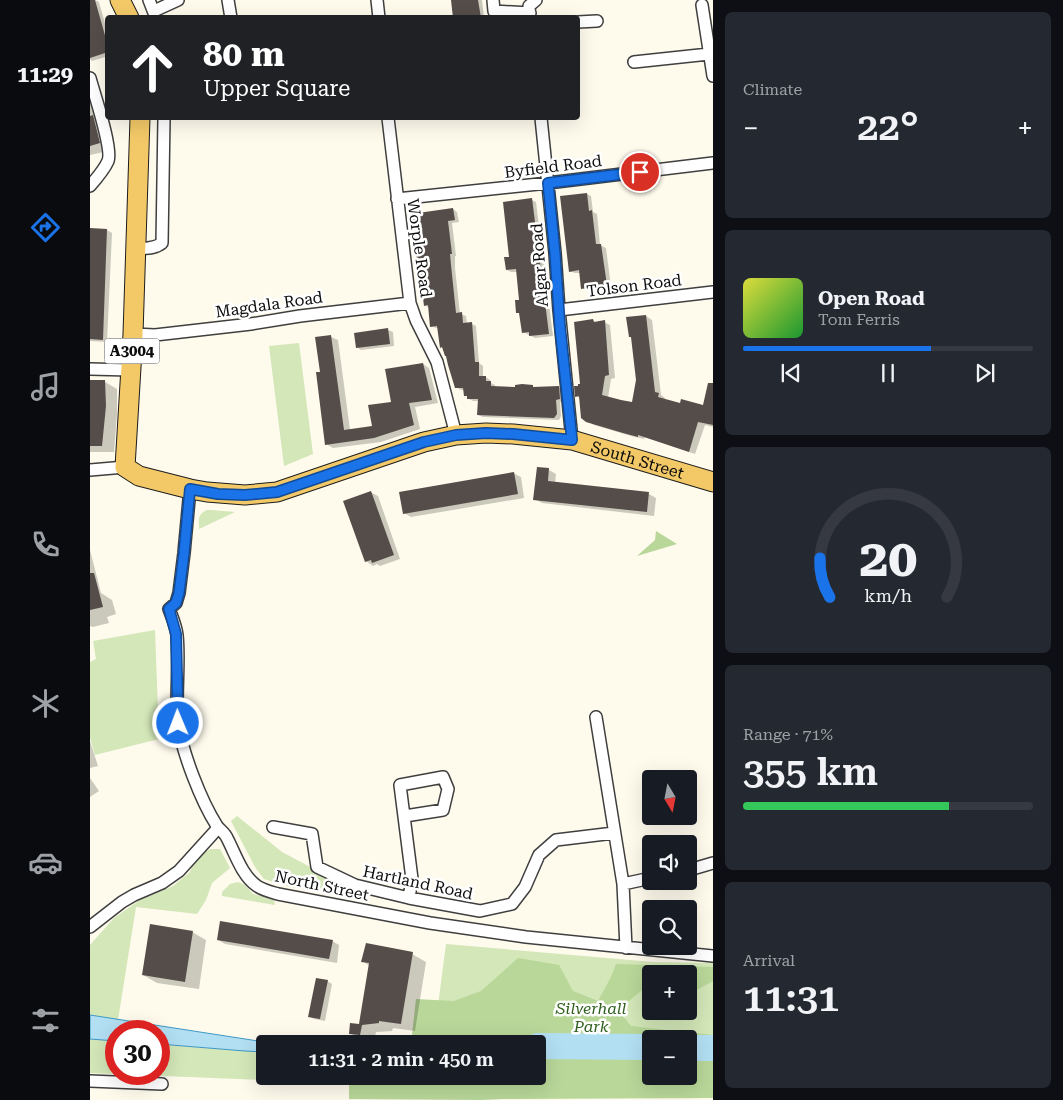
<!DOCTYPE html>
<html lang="en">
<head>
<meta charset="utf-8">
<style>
	body { margin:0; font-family:"Roboto Serif",serif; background:#242831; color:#f1f3f6; height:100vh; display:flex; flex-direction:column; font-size:19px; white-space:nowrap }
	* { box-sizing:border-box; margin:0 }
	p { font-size:16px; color:#9ea1a6 }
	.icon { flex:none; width:28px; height:28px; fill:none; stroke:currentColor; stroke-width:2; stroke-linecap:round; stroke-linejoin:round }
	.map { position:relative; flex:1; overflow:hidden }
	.panel { display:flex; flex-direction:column; gap:12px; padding:12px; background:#0d0f14; width:350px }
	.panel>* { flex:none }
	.top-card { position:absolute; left:15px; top:15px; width:475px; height:105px; border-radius:5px; box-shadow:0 5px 20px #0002; background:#202124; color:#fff; overflow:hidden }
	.needle { width:32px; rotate:170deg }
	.buttons { position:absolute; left:552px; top:770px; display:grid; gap:10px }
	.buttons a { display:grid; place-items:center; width:55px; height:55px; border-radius:5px; background:#171b24; box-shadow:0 5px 20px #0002; font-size:25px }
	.speed { position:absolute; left:15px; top:1020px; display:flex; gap:10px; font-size:25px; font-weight:700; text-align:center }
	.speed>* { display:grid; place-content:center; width:65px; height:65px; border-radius:50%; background:#171b24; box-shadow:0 5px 20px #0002; line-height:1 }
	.speed .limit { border:8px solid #d22; background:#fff; color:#111 }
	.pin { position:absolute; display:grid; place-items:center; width:42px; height:42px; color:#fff; margin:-21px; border:2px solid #fff; border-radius:50%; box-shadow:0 1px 5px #0007 }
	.me { position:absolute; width:55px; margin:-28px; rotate:359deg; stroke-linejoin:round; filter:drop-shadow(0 0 4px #0008) }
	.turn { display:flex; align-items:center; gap:18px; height:105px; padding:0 15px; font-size:22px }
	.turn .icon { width:65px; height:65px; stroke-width:2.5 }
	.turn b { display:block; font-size:35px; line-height:42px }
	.big { font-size:38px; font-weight:600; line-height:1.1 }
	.panel .widget { flex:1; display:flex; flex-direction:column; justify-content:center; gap:8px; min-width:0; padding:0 18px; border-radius:8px; background:#242831 }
	.panel .dial { align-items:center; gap:0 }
	.dial svg { height:130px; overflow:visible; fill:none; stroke:#363941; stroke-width:7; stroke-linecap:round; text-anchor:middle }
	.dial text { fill:#f1f3f6; stroke:none }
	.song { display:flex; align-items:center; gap:15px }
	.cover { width:60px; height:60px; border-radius:8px; background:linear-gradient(135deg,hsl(60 70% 55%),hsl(130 70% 35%)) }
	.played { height:5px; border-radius:2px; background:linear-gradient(90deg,#1a73e8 65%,#363941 65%) }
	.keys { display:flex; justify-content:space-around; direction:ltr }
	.heat { display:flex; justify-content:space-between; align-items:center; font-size:28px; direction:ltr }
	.charge { height:8px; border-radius:4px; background:linear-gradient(90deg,#34c759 71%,#363941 0) }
	.trip { position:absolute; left:166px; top:1035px; width:290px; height:50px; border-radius:5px; background:#171b24; box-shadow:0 5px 20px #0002; font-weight:600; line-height:50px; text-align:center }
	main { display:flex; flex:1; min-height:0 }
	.dock { display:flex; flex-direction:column; width:90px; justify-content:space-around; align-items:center; background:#090b0e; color:#9ea1a6 }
	.dock .icon { width:35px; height:35px }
	.dock .on { color:#1a73e8 }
	.dock b { font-size:22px; color:#f1f3f6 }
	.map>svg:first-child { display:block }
	.green { fill:#d3e7b8; fill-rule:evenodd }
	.forest { fill:#b8d798; fill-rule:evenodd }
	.water { fill:#b3dff3; stroke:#3d98c7 }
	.shadow { fill:#0003 }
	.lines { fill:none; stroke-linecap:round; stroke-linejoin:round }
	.river { stroke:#b3dff3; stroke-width:26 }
	.building { fill:#544d49 }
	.minor-casing { stroke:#3f3f3f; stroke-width:14 }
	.primary-casing { stroke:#1d1d1d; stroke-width:21 }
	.minor { stroke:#fff; stroke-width:11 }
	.primary { stroke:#f3c968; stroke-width:19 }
	.route-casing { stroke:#114b97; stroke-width:12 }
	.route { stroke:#1a73e8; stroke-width:9 }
	.labels { text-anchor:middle; stroke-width:5; stroke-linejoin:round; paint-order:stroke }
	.shield { fill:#fff; stroke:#555; stroke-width:1 }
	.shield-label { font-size:15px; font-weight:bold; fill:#0c0c0c }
	.street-label { font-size:16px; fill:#0c0c0c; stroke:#fff }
	.park-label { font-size:16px; font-style:italic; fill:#316120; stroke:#fff }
</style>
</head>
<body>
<main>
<nav class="dock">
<b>11:29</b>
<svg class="icon on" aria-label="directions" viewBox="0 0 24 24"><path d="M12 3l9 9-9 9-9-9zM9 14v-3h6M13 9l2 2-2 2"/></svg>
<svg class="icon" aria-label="music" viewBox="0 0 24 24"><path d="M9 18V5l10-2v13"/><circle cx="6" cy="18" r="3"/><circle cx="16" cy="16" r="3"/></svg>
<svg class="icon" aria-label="phone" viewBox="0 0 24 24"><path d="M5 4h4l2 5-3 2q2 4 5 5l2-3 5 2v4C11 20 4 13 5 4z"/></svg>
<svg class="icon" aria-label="climate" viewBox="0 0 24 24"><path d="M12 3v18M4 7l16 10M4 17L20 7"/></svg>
<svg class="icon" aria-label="car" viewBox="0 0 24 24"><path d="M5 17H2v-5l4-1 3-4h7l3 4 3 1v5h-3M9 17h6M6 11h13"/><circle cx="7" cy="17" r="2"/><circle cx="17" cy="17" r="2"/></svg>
<svg class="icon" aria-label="filters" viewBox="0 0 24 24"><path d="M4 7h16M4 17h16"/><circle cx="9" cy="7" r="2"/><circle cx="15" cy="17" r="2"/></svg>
</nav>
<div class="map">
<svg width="623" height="1100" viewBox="0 0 623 1100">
	<rect width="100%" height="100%" fill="#fefaec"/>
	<path class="green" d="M209,343L223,454L194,466L179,346Z
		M117,510H121L145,512L109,529C109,519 107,515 117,510Z
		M65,630L69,739L5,755L0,738V662L6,659L3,641Z
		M147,816L192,852L241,878L242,892L200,887L174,879L165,867L141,821Z
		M120,849H130L140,868L122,883L116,900L107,914L46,907L28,1020L0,1015V945L24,918L50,900L83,886L100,872L102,866L109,856Z
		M148,882L155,885L163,894L184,900L185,905L132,896V892L140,884Z
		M356,944L563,962L623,963V1083L339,1076H448V1044H343ZM561,974H599V1011H561ZM561,1039H599V1076H561Z
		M0,1039L26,1041V1074H69V1044L172,1052L175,1080L0,1073Z"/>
	<path class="forest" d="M566,531L587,544L547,556L565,540Z
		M428,958L469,965L483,991L508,1001L521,977L526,964L623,967V981L605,991L599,992V974H561V987L557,986L528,1010L541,1026L623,1035V1098L412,1099L392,1100L259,1099V1076H448V1044H181L183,1037L236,1043L256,1038L322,1035L326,999L364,1001L391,991ZM561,1039H599V1076H561Z"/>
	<path class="water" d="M0,1015L181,1043L180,1044H175V1052L155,1051L69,1044V1031H26V1041L0,1039Z"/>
	<path class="shadow" d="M5,0L9,2L18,34V65L15,57L2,61L0,59V1Z
		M362,0H392L394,18H365Z
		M0,86L18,151L0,155Z
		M497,194L501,196L503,212L507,214L510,245L516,248L521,287L497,291L493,288L491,273H485L480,271Z
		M442,200L446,202L463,336L445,338L433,332L431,314L427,312L430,301L427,272H421L417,270Z
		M363,209L367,212L369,222L362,223L366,256H365V268L370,314L376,316L377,324H382L386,326L389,363L393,366V377H396L400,380L401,383L405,385V388H426L442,386L446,388L469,387L473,390L474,402H470L471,416L469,420L393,417L388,415L389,401H383L379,399L378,397L375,395V390H371L366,387L354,348L351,347L348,328H346L341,326L339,308L335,305L323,215Z
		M0,229L17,230L22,233L17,342L0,341Z
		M556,316L562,320L571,395L575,398L574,400L591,404L614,407L623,406V427L615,425L605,454L555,437L554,439L541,436L504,425L497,421L491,399L486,396L492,385L503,321L506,322H514L520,325L525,378L521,379L518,398L543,403L547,380L543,338L540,337Z
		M298,330L303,332L304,346L271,350L267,347Z
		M241,337L248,340L260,430L284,427L333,364L339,368L348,403L325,407L330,429L291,442L243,448L236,444L231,373Z
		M0,381L15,382L27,389V414L24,452H0Z
		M459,470L466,474L465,483L559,494L566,498L564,516L452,503L445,499Z
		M423,473L431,477L434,498L321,517L314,513Z
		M280,492L288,496L310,559L290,566L287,564L283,566L276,561Z
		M0,550L11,593L22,600L26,614L17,617L19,623L3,627L0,626Z
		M0,741L8,766L0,768Z
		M0,778L9,791L0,797Z
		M102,932L116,940L109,989L67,983L53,975Z
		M128,940L242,941L249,945L247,963L135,944Z
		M322,954L336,962L325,1031L303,1028L302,1031L286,1032L284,1042L274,1041L260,1033L270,1025L280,966L272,961Z
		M237,981L242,984L235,1021L224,1019L220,1017Z
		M187,1076H244V1085L192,1084L187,1081Z"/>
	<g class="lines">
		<path class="river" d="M448,1046L561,1047
			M599,1048H623"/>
	</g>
	<path class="building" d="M0,0H5L18,46V52L0,58Z
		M361,0H388L391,18H363Z
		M3,115L10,143L0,146V116Z
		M497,193L499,211L502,210L506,244H511L517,285L491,289L489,270L479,272L470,196Z
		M442,198L459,334L439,336V332L432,333L429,313H426L425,300H429L426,269L416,270L414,257H419L413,202Z
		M363,208L365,220L358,221L362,254H360L361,265L366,313L372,312L373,323L382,322L385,362H389V376H396V381H401V386L425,387V385L432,384L443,385V387L469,386L470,399L466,400L467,414L464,418L387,415L388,399H377V396H374L373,388H365L358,365L356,356H355L352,347L350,348L347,326L340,327L338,305L334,306L332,290H330L321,214Z
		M0,228L17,229L13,340L0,339Z
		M556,315L565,392L569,393L568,397L590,403L591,399L613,405L618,383H623V425L608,422L599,452L548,435V437L533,433L496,422L491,418L489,396L485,397L484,386H488V384H490L484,322L503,319L504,322L515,320L519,375L515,376L512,395L531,400L542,402L546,380L541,337H539L536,317Z
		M298,328L300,344L266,348L264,333Z
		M241,335L254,430L282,426L278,405L301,402L295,369L333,363L342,400L319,403L324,425L284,438L235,445L226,372H230L225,337Z
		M0,380H15L16,406L12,446H0Z
		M447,467L459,468L458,481L559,492L557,512L443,500Z
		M424,472L428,494L313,514L309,492Z
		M281,491L304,555L282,563L281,560L275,562L253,501Z
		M0,573H4L13,607L0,610Z
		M130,921L243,940L239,959L127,940Z
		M60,924L103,931L95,982L52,975Z
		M276,943L323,952L311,1024L289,1021V1023L272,1025L270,1035L259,1034L260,1023L269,1024L279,963L271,962Z
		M226,978L238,980L230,1019L218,1017Z"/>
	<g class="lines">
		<defs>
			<path id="minor" d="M59,0L66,18
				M138,0L141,18
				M287,0L289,18
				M403,0L404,11L440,13
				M612,5L623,76
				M64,11L88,0
				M440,18L439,6L446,0
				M488,22L507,21
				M544,62L619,54
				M0,78C4,93 23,149 18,161C14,170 7,178 0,186
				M298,118L320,303L326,320L347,362L366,435
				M451,118L465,253L469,310L482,440
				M307,199L458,183L623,163
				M46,249C55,248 65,249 72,243L74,118
				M469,310L623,292
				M43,334L65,335L161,324L210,316L320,303
				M0,369L40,370
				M0,470L35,467
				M100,489L94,553L89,593L86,603L79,609C82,617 86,626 87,635C90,664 85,694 88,723C92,752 111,801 127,826C130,830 135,833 137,838C145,853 152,876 167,886C173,890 181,892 188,894L340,923L436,937L623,956
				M506,717L533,884L536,948
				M315,816L353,810L358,789L353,777L310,785L322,879L319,898
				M183,827L222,834L227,867L265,885L319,898L390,911L422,904L435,887L449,855L466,840L524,833
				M599,870L623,863
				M533,884L561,878
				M0,927L32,902L44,895L72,883L89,871L128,828
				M0,1081L72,1084"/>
			<g id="primary">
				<path d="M30,0L39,18"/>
				<path id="s1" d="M50,118L43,334L35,467L49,476L100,489L117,492L155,495L187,492L334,442L366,435L396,433L423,434L482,440L623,482"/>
			</g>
		</defs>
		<use href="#minor" class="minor-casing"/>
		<use href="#primary" class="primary-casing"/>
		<use href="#minor" class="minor"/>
		<use href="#primary" class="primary"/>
	</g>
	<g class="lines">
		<defs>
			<path id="route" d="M88,723L86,634L79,609L86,603L89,593L94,553L100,489L128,494L155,495L187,492L334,442L366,435L396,433L423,434L482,440L470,327L465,254L458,183L550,172"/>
		</defs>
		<use href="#route" class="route-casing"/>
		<use href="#route" class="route"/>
	</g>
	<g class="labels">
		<rect class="shield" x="14.5" y="338.5" width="55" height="25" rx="4"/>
		<g class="shield-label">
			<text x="42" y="356">A3004</text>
		</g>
		<g class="street-label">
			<text transform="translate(463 166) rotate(-7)" y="6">Byfield Road</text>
			<text transform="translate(330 248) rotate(82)" y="6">Worple Road</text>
			<text transform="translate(449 265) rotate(-94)" y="6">Algar Road</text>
			<text transform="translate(544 285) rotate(-7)" y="6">Tolson Road</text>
			<text transform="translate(179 304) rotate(-8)" y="6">Magdala Road</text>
			<text dy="6" stroke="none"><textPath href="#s1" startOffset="879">South Street</textPath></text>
			<text transform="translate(328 882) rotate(12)" y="6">Hartland Road</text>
			<text transform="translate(232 885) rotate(12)" y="6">North Street</text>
		</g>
		<g class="park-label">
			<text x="501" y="1014">Silverhall<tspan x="501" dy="18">Park</tspan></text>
		</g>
	</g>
</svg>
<div class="buttons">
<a><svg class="needle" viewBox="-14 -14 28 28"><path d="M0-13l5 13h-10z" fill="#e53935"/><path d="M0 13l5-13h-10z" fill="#9ea1a6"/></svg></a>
<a><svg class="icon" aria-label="sound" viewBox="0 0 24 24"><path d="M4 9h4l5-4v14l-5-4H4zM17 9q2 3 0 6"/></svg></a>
<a><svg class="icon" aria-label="search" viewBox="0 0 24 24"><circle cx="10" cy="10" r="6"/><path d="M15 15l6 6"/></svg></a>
<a>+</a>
<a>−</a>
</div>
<div class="speed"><div class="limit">30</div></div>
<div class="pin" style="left:550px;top:172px;background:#d93025"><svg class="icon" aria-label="arrive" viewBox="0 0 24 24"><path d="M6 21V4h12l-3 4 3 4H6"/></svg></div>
<svg class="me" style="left:88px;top:723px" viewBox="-20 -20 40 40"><circle r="17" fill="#1a73e8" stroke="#fff" stroke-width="3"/><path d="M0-11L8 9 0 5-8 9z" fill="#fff"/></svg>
<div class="trip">11:31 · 2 min · 450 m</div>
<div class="top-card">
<div class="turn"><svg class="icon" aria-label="ahead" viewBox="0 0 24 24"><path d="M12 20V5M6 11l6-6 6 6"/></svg><div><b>80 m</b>Upper Square</div></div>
</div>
</div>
<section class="panel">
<div class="widget"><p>Climate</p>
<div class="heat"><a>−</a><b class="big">22°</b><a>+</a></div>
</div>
<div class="widget">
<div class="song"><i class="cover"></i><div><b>Open Road</b><p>Tom Ferris</p></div></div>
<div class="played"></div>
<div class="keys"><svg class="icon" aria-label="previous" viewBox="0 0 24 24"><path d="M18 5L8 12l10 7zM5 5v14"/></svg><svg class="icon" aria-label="pause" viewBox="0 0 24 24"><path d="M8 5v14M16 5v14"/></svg><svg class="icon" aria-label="next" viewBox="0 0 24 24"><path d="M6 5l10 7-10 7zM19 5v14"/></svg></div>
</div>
<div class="widget dial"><svg viewBox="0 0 100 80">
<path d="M14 69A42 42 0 1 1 86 69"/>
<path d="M14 69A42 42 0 0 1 8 45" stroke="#1a73e8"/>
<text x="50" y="56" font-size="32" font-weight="700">20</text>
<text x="50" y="72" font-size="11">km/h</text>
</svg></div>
<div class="widget"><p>Range · 71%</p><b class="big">355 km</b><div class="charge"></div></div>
<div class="widget"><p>Arrival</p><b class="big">11:31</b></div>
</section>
</main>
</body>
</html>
